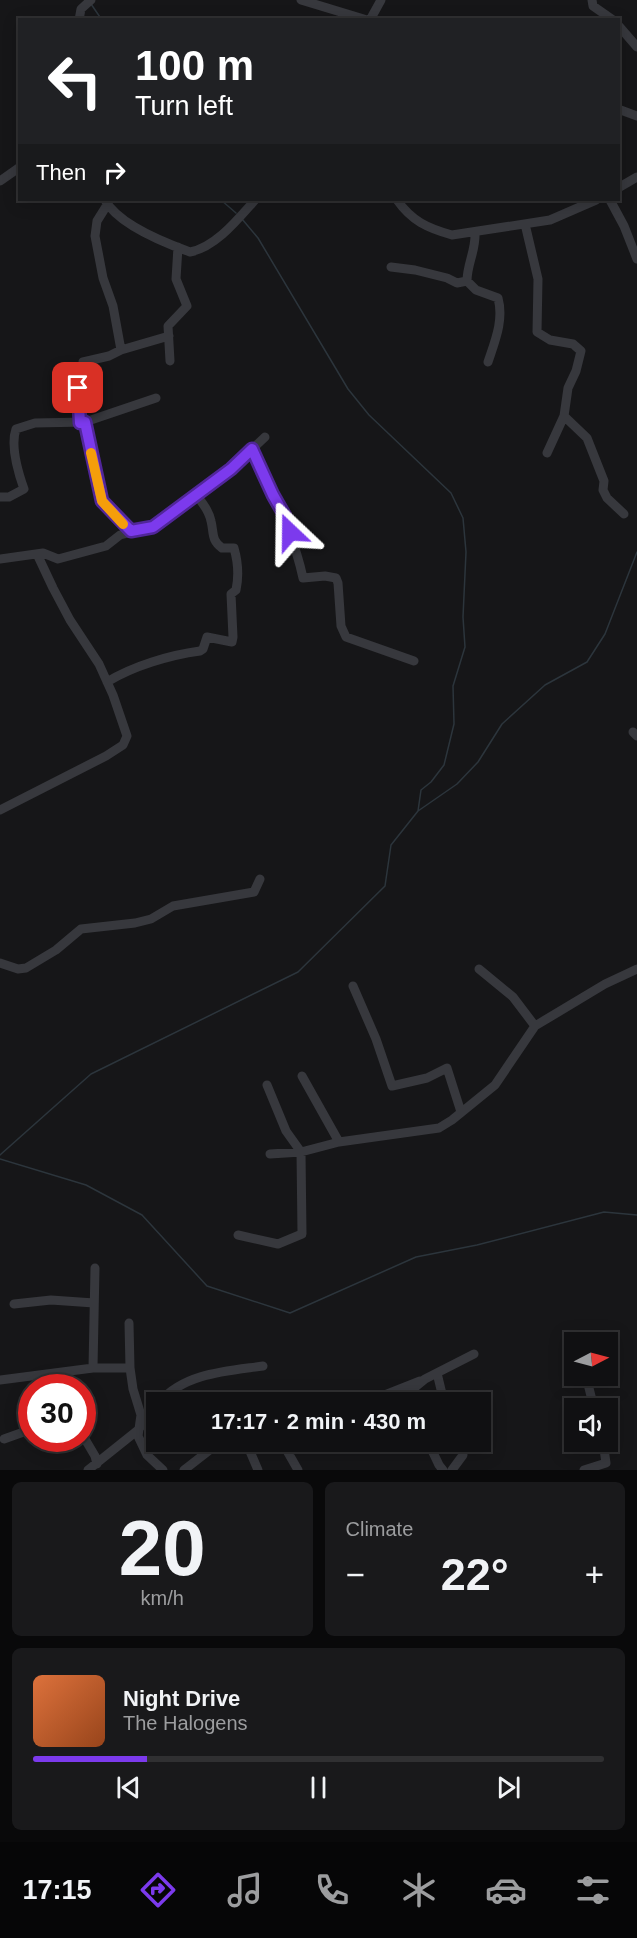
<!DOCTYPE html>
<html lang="en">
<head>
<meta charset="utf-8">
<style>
	body { margin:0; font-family:Helvetica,sans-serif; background:#19191b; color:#f1f3f6; height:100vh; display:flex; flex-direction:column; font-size:22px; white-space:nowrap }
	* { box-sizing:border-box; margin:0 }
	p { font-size:20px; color:#9c9d9f }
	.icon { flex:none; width:33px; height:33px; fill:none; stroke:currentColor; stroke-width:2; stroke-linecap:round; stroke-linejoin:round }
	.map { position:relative; height:1470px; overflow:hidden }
	.sheet { display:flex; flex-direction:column; gap:12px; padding:12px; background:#09090a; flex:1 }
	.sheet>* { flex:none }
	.banner { position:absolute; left:18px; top:18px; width:602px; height:183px; border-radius:0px; box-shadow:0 3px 15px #0003,0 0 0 2px #303032; background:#202124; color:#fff; overflow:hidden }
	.needle { width:39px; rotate:84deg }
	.buttons { position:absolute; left:564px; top:1332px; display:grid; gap:12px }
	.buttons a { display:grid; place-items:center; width:54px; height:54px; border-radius:0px; background:#101012; box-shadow:0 3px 15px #0003,0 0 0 2px #303032; font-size:30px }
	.speed { position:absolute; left:18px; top:1374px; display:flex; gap:12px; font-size:30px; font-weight:700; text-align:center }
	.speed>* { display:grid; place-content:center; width:78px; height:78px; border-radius:50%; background:#101012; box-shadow:0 3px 15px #0003,0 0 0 2px #303032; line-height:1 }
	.speed .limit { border:9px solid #d22; background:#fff; color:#111 }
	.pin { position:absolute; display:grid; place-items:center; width:51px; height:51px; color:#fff; margin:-26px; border-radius:12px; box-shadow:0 3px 9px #0006 }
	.me { position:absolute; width:66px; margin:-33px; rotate:337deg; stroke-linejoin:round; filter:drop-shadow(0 0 4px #0008) }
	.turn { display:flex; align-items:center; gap:21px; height:126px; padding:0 18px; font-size:27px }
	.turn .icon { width:78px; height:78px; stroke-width:2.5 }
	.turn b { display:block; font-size:42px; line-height:51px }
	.then { display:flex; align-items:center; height:57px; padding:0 18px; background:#0003; gap:12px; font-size:22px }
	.big { font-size:45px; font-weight:800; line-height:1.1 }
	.sheet .widget { flex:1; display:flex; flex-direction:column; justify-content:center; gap:9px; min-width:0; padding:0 21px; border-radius:9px; background:#19191b }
	.sheet .dial { align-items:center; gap:0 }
	.dial b { font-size:78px; line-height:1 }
	.song { display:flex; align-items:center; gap:18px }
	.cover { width:72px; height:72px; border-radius:9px; background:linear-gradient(135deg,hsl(20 70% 55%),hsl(20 70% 35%)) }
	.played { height:6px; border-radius:3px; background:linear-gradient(90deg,#7c3aed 20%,#303032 20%) }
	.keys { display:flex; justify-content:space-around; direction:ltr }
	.heat { display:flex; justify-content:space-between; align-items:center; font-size:33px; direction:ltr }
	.sheet .tiles { flex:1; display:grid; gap:12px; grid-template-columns:1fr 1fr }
	.widget:last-child { grid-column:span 2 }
	.trip { position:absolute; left:146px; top:1392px; width:345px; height:60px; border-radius:0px; background:#101012; box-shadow:0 3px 15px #0003,0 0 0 2px #303032; font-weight:800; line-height:60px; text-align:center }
	.tab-bar { display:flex; height:96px; justify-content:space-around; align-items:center; background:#060607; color:#9c9d9f }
	.tab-bar .icon { width:42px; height:42px }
	.tab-bar .current { color:#7c3aed }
	.tab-bar b { font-size:27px; color:#f1f3f6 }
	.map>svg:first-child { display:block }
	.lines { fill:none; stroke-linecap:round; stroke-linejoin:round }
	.stream { stroke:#2c353c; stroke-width:1.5 }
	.minor { stroke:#37383d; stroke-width:9 }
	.route-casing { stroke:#51269a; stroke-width:15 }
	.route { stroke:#7c3aed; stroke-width:10 }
	.slow { stroke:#f59e0b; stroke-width:10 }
</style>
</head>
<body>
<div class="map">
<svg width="637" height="1470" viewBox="0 0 637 1470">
	<rect width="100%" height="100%" fill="#161618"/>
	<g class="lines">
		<path class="stream" d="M91,4L102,20
			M221,200L236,213
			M242,219L258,238L348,389L369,415L451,493L463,518L466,552L463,617L465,647L453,686L454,724L444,765L431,782L421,790L418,811
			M0,1155L91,1074L298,972L385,886L391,845L418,811L457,784L478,762L502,724L545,685L587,662L605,634L637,552
			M0,1159L86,1185L142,1215L207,1286L290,1313L416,1257L477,1245L604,1212L637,1215"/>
		<path class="minor" d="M301,0L367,20
			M592,0L593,6L613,20
			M79,20L81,9L91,0
			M370,20L381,0
			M618,25L637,47
			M618,109L637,116
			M0,181L20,167
			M618,188L637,177
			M105,200C118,224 165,243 190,252C216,247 238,219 255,200
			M397,200C412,221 427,228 452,235L550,220L596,200
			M610,200L624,226L637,259
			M107,205L97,221L95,236L103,278L113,306L121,350L169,336
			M525,224L538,279L537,332L550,340L573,344L581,351L576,371L568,388L564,416L547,453
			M475,233C476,250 467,264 467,281L476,290L498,298C504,320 495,341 488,362
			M391,267L415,270L447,278L457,283L467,281
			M170,361L168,326L187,306L176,279L178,247
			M564,416L587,438L604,481L603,490L607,498L624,514
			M85,422L102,501L131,531
			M80,423L78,389L84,377L83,362L109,356L121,350
			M252,449C271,492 293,531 303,578L325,576L336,578L338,583L341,626L346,637L414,661
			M0,497H9L24,489C18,472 10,446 16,429L35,423L85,422L156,398
			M0,559L43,553L58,559L106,546L120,535L153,527L231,469L265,437
			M107,682C133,666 170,655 200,651L203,649L207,637L232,642L233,637L231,594L236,590C239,576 238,562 234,548H222C211,540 214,533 211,521C209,511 203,503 196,495
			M633,732L637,736
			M0,810L106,756L123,745L127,736L113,695L99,664L70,620L53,588L37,554
			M0,963L18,969L26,968L56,950L81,929L135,923L151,919L173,906L254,892L260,879
			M479,969L513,997L535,1026
			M353,986L376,1039L392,1086L427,1078L447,1068L461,1112
			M302,1076L339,1142
			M270,1154L301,1152L339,1142L439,1128L452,1120L495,1085L535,1026L605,984L637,969
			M238,1235L278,1244L302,1234L301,1152L286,1131L267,1085
			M14,1304L51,1300L94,1303
			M129,1323L130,1368L133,1389L141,1415L138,1436L147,1455L163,1470
			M93,1368L95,1268
			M437,1373L444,1402
			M586,1376L594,1408
			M0,1380L93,1368H130
			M160,1402C184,1373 228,1371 263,1366
			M367,1402L420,1381
			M411,1402L408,1393L425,1379L474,1354
			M82,1434L95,1456L97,1464
			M4,1439L32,1429
			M246,1442L258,1470
			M282,1442L298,1470
			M428,1442L439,1465L443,1470
			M289,1452L304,1442
			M88,1470L138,1430L156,1408
			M184,1470L220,1442
			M452,1470L463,1455L459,1442
			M584,1470L606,1463L603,1442"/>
	</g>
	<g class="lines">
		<defs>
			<path id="route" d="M78,388L80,423L85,422L102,501L131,531L153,527L231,469L252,449L273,495L285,516L290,532"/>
		</defs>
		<use href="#route" class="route-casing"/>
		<use href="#route" class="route"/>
		<path class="slow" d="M91,453L102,501L123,524"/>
	</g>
</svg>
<div class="buttons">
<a><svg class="needle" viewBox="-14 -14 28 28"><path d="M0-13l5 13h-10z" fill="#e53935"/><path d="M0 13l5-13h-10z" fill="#9c9d9f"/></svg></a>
<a><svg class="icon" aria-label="sound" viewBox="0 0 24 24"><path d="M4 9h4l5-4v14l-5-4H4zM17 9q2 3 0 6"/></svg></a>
</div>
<div class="speed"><div class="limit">30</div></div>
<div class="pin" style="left:78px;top:388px;background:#d93025"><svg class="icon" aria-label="arrive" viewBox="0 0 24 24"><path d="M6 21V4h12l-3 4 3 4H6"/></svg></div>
<svg class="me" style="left:290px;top:532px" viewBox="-20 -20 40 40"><path d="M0-17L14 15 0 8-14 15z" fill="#7c3aed" stroke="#fff" stroke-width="4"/></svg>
<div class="trip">17:17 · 2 min · 430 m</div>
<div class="banner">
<div class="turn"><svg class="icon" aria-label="left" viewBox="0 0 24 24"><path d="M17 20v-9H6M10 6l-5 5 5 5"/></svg><div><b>100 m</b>Turn left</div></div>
<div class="then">Then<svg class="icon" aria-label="right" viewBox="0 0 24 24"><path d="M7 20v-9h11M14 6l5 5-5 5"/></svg></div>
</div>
</div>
<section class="sheet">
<div class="tiles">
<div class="widget dial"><b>20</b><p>km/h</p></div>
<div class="widget"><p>Climate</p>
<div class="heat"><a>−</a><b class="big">22°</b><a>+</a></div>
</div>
<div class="widget">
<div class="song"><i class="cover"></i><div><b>Night Drive</b><p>The Halogens</p></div></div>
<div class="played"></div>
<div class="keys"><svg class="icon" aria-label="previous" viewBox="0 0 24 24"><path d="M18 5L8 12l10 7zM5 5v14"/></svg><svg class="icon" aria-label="pause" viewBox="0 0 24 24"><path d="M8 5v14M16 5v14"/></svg><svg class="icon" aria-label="next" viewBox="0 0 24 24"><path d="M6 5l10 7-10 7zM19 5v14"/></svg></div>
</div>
</div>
</section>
<nav class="tab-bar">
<b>17:15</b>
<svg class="icon current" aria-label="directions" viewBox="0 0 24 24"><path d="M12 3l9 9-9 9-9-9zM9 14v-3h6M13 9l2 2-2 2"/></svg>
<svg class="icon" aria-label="music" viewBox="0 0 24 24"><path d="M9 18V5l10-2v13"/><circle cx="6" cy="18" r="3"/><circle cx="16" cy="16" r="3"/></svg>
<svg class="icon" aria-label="phone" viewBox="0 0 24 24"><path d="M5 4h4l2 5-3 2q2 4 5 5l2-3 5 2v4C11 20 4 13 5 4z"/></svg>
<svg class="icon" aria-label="climate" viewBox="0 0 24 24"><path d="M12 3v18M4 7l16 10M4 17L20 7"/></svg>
<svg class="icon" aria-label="car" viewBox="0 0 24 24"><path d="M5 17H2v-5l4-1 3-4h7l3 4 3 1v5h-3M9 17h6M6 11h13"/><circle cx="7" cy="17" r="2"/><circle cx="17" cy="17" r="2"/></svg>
<svg class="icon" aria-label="filters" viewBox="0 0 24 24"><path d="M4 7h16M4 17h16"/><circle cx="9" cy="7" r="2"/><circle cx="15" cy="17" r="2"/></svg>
</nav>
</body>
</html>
